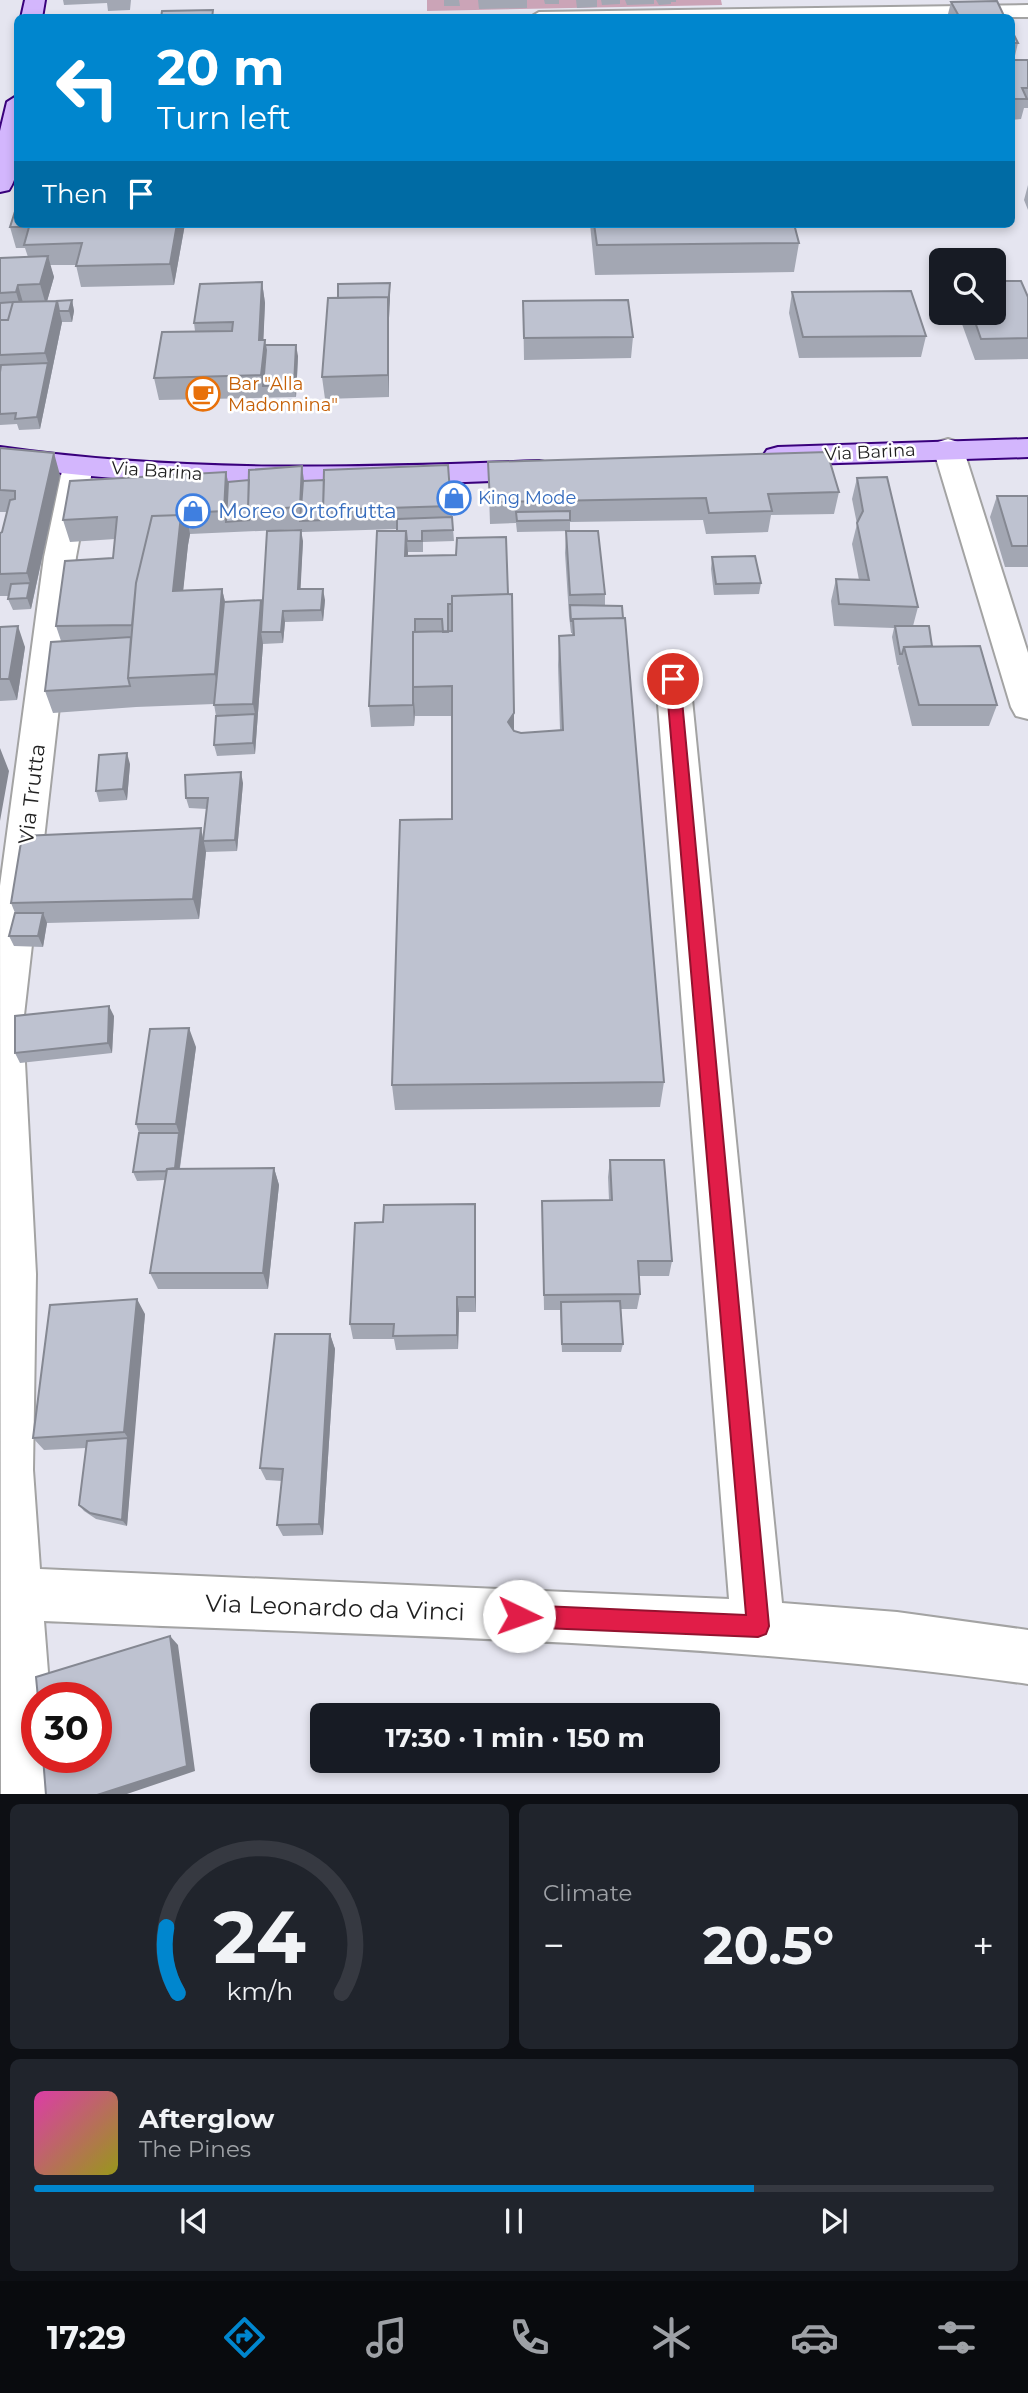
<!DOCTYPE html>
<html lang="en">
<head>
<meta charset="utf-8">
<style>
	body { margin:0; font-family:Montserrat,sans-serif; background:#20242c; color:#f1f3f6; height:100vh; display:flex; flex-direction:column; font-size:26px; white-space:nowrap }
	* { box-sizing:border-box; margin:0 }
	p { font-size:23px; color:#9ea1a6 }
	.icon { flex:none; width:38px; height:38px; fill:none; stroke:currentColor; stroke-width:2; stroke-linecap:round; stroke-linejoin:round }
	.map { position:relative; height:1794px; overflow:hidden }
	.details { display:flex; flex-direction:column; gap:10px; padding:10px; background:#0d0f14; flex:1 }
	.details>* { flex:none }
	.hud { position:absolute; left:14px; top:14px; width:1001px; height:214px; border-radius:10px; box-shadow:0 4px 10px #0003; background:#0086ce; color:#fff; overflow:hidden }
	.buttons { position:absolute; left:929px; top:248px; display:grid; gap:14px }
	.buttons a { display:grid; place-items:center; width:77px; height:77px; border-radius:10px; background:#171b24; box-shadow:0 4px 10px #0003; font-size:35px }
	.speed { position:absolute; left:21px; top:1682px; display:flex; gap:14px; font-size:35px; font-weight:700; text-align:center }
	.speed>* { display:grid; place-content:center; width:91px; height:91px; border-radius:50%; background:#171b24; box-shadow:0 4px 10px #0003; line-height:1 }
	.speed .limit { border:10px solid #d22; background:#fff; color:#111 }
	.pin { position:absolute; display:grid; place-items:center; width:60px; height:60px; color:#fff; margin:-30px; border:4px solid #fff; border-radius:50%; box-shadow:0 2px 7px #0007 }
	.me { position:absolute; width:77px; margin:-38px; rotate:93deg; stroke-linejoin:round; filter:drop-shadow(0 0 5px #0008) }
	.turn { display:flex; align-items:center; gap:24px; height:147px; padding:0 28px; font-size:32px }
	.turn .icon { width:91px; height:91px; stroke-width:2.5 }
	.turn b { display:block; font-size:49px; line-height:60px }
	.then { display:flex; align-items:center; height:66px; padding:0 28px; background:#0003; gap:14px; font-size:26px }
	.big { font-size:52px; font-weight:700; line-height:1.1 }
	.details .widget { flex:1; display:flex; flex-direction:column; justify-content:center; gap:10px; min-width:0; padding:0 24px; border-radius:10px; background:#20242c }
	.details .dial { align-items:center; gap:0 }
	.dial svg { height:182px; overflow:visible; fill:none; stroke:#363941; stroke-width:7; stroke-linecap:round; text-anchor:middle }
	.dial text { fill:#f1f3f6; stroke:none }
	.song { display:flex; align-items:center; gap:21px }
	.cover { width:84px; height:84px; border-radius:10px; background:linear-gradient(135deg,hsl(320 70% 55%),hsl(60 70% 35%)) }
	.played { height:7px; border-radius:4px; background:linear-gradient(90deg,#0086ce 75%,#363941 75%) }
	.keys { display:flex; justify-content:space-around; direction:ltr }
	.heat { display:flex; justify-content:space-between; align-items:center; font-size:38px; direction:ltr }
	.details .tiles { flex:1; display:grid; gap:10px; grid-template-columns:1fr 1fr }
	.widget:last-child { grid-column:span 2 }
	.trip { position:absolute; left:310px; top:1703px; width:410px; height:70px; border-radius:10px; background:#171b24; box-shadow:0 4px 10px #0003; font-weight:700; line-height:70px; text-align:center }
	.tabs { display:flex; height:112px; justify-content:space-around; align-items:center; background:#090b0e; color:#9ea1a6 }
	.tabs .icon { width:49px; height:49px }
	.tabs .current { color:#0086ce }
	.tabs b { font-size:32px; color:#f1f3f6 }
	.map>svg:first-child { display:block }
	.cemetery { fill:#cba4b7 }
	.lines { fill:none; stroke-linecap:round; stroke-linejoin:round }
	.street-casing { stroke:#a3a3a3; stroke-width:4 }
	.secondary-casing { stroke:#39007c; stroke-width:4 }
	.street { fill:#fff; fill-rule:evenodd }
	.secondary { fill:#d3b6fd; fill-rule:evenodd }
	.wall { fill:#a3a7b3 }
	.shaded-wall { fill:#858892 }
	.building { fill:#bec2d0; stroke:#858892; stroke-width:2 }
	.route { fill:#e11d48; stroke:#92132f; stroke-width:2 }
	.labels { text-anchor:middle; stroke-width:5; stroke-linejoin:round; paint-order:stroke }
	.far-food-label { font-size:18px; fill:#c56008; stroke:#fff; text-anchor:start }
	.far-street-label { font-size:18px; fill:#1f1f1f; stroke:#fff }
	.far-shop-label { font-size:18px; fill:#366cbe; stroke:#fff; text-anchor:start }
	.shop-label { font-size:21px; fill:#366cbe; stroke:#fff; text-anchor:start }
	.street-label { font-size:21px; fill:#1f1f1f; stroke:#fff }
	.near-street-label { font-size:24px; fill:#1f1f1f; stroke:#fff }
</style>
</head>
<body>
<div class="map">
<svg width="1028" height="1795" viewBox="0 0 1028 1795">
	<rect width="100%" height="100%" fill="#e5e5f0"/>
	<path class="cemetery" d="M427,0H721L722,5L427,11Z"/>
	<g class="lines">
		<defs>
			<path id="street" d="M1028,5V17L529,18L539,12Z
				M948,439L958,442L963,448L1028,653V719L1016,716L1011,707L933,448L938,442Z
				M78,457L89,459L93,466L76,557L23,1024L36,1274L33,1470L40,1569L729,1599L656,679L661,670L673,667L685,670L690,679L782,1603L897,1612L1028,1630V1684C704,1639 371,1636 44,1621L50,1698H37V1757H54L57,1795H1L0,886L44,557L63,466L67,459Z"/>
			<path id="secondary" d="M25,0H45L42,18H21Z
				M18,95C18,123 25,166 9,190L0,192V131L7,102Z
				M1028,439V457L778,465L767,462L763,456L767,450L778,447Z
				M0,447C180,473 358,468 539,461L550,463L554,470L550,477L539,479C358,487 180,492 0,465Z"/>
		</defs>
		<use href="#street" class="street-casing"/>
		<use href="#secondary" class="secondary-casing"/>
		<use href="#street" class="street"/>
		<use href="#secondary" class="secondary"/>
	</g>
	<path class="wall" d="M63,0H131L130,10L108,11L107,3L64,5Z
		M444,0H459L460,6H444Z
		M478,0H527V8L479,9Z
		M544,0H559V4H545Z
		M576,0H597V7L577,8Z
		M601,0H620V4L602,5Z
		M625,0H654V4L627,5Z
		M656,0H676V2H671V4L659,5Z
		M951,2L1005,18H947Z
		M1012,31L1018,43L1014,60H1028V108H1024L1021,119L1012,120Z
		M1028,185V210L1024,200Z
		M18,224H185L174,285L81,287L76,265H50L54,277L47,301L72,300L74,311L72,322H62L40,429L19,430L17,424L0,425V258L28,257L25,248H16L10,227Z
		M590,224H794L799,243L794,272L595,275Z
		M262,282L265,303L263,340H265V345L298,356L296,397L159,400L154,378L195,331L194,323Z
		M792,292L926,336L921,357L799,358L789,313Z
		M390,294L389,318V397L325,399L322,377Z
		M1028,297V359L975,360L958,313H994Z
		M523,301L633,337L631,358L524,360Z
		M0,448L60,475L31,609L13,610L8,599L9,596H0V533L2,532L7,512H0Z
		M488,462L839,492L834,514L771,515L768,532L706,534L703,520L570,522V531L517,532L516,523L490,524Z
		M448,465L454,541L423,542V552H408V556L456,555L514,731L521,733L560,730L558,665L559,636L572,635V633H571L569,616L565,553L566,531L605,594V606L664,1082L660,1107L395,1110L392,1085L452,819V716H415V712L414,726L371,727L369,706L397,529L302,532V529L190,534L188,545L183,590L222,589L225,602L262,609L303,541L300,589L325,600L323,621L285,622L283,643L263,644L255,754L217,756L214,745L216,716L214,704L136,707L53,713L45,691L61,641L56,626L113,558L115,539L70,542L63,520L226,472L228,482L304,481L324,480Z
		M857,478L918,607L913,626L932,646L997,705L989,726H912L898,668L899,665H897L892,637L894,628L834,626L831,601L836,579L859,580L852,544L857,524L852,499Z
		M997,496H1028V567H1005L990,517Z
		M712,557L761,583L759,594L714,595L711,569Z
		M0,627L25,647L17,700L0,701Z
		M130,764L127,800L99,802L96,791Z
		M243,783L237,851L206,852L199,919L47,923L43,947L14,946L9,936L15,913L11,903L204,838L207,809L189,808L186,798Z
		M114,1016L112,1053L20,1063L15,1053Z
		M196,1047L180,1168H274L279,1185L268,1289H158L150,1273L165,1180L137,1181L133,1172L139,1133L136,1124Z
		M610,1160L672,1261L669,1276H639L640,1294L637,1309H621L623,1344L621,1352H562L560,1310H544L542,1201L609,1200L608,1177Z
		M476,1220V1312H459L458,1349L396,1350L394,1339H353L350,1324Z
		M145,1314L133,1445L127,1526L96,1519L84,1511L79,1505L86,1448L44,1450L33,1438Z
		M330,1334L335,1349L323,1535L283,1536L277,1525L282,1481L266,1480L260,1468Z"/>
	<path class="shaded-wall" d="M177,224H185L174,285L170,264Z
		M48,256L54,277L46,305L40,284Z
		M262,282L265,303L263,350L259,340Z
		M390,283V294L389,318L388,307Z
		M18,285L24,306L22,313L16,292Z
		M388,297L389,318V397L388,375Z
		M72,300L74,311L72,322L69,311Z
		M57,301L62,322L40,429L37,417L48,363L45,353Z
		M265,340L268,361L263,386L265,397L261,375Z
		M296,345L298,356L296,397L294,385Z
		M54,453L60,475L31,609L27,598L30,583L27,573Z
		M302,466L305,488L302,521L300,507Z
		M226,472L230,493L226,522L224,511Z
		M186,513L190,534L188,545L180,621L173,591L181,515Z
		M301,530L303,541L300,600L298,589Z
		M406,531L408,552L407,578L405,556Z
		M222,589L229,619L221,704L215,674Z
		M323,589L325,600L323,621L321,610Z
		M261,600L264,622L261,632L263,644L255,754L253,743L255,714L253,704Z
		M283,611L285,622L283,643L281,632Z
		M18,626L25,647L17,700L9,679Z
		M413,691L415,712L414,726L413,705Z
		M514,713V742L508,722Z
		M0,748L9,771L0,821Z
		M127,753L130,764L127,800L123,789Z
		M241,772L243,783L237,851L235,840Z
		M201,828L206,852L199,919L193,899Z
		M43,913L47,923L43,947L38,936Z
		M109,1006L114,1016L112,1053L108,1043Z
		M189,1028L196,1047L178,1180L175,1171L179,1133L176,1124Z
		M274,1168L279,1185L268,1289L263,1273Z
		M475,1204L476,1220V1312L475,1297Z
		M457,1297L459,1312L458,1349L457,1335Z
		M137,1299L145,1314L127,1526L122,1520L128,1438L124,1432Z
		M330,1334L335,1349L323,1535L319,1524Z
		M170,1636L178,1645L195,1771L124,1795H97Z"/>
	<path class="building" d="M997,1L1005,18H960L951,2Z
		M213,10L212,18H161L162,11Z
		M1012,31L1018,43H1012Z
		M1012,60H1028V88H1022L1027,99H1012Z
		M18,202V224H177L170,264L76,266L82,243L24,245L29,227H10Z
		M594,224H794L799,243L597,245Z
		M48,256L40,284L18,285L16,292L0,293V258Z
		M994,281H1021L1028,297V338L981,339L972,313H994Z
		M262,282L259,340H265L261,375L154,378L162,332L232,331L233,322L194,323L200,284Z
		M390,283L388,307V297L338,298V284Z
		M911,291L926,336L803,337L792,292Z
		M388,297V375L322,377L328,298Z
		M72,300L69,311H59L57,301Z
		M628,300L633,337L524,338L523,301Z
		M57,301L45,353L0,355V320H8L13,302Z
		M13,302L8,320H0V303Z
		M265,345H296L294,385L263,386L266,350Z
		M48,363L37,417L15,419L16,413L0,414V372L1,365Z
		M0,448L54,453L27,573L0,574V533L2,532L10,500L15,499V491L0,490Z
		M827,452L839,492L768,494L772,511L709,513L706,498L490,502L488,462Z
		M448,465L451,506L323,510L324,470Z
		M302,466L300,507L248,510L249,470Z
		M226,472L224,511L186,513L183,524L181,515L152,516L136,583L132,625L56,626L65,561L113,558L117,517L63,520L70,481Z
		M887,477L918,607L839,604L836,579L869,580L857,523L863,511L857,478Z
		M249,480L248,510L249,520L226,522L228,482Z
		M324,480L323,510L324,520L300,521L303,481Z
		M997,496H1028V546H1012Z
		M570,511V520L517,521L516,512Z
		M181,515L173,591L222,589L215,674L128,678L136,583L152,516Z
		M452,517L453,530L422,531V541H407L406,531H397V519Z
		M301,530L298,589H323L321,610L283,611L281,632H261L267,531Z
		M377,531H406L405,556L456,555L457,538L506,537L508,594L452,596V604H448V632H443L442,619H415V632H413V705L369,706Z
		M566,531H598L605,594L570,595Z
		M755,556L761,583L716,584L712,557Z
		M30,583L27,598L8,599L11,584Z
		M512,594L514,713L508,722L514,731L521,733L563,730L559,636L574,635L573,619L625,618L664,1082L392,1085L400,820L452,819V686L413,687V632L452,631V596Z
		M261,600L253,704L214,705L224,602Z
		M570,605L622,606L623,618L573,619V621H571Z
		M18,626L9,679H0V627Z
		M895,626H929L932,646L904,647L902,654H900Z
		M131,637L128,678L130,686L45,691L51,642Z
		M980,646L997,705H919L904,647Z
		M255,714L253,743L214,745L216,716Z
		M127,753L123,789L96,791L99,755Z
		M241,772L235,840L203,841L208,798H186L185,775Z
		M201,828L193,899L11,903L22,836Z
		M15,913H43L38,936H9Z
		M109,1006L108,1043L15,1053V1016Z
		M189,1028L176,1124H136L150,1029Z
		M139,1133H179L175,1168L167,1169L166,1171L133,1172Z
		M610,1160H664L672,1261H638L640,1294L544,1295L542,1201L612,1200Z
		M274,1168L263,1273H150L167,1169Z
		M475,1204V1297H457V1335L393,1336L394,1324H350L355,1223L383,1222L384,1205Z
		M137,1299L124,1432L33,1438L50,1305Z
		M620,1301L623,1344H562L561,1302Z
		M275,1334H330L319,1524L277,1525L283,1469L260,1468Z
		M128,1438L122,1520L90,1513L79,1505L87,1441Z
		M170,1636L187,1766L97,1795H46L43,1757H96V1698H38L36,1677Z"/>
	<path class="route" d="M673,674L680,679L769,1626L766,1634L758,1637L519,1627L512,1624L508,1616L512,1608L519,1605L746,1615L666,679Z"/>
	<defs>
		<symbol id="cafe-ring" viewBox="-11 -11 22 22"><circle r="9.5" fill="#fff" stroke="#e8710a" stroke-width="1.5"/><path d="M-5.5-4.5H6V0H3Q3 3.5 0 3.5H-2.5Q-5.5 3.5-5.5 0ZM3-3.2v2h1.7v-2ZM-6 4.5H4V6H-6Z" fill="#e8710a"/></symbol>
		<symbol id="shop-ring" viewBox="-11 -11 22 22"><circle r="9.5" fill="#fff" stroke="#3f7fe0" stroke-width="1.5"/><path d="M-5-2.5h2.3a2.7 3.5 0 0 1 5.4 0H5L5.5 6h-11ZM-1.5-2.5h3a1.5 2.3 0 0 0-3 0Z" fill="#3f7fe0"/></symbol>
	</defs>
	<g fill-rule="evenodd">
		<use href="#cafe-ring" x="184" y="375" width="38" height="38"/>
		<use href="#shop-ring" x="435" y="479" width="38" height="38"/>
		<use href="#shop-ring" x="174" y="492" width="38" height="38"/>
	</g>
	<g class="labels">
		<g class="far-food-label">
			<text x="228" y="390">Bar "Alla<tspan x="228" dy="21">Madonnina"</tspan></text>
		</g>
		<g class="far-street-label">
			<text transform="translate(870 452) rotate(-3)" y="6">Via Barina</text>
			<text transform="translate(157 471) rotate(4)" y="6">Via Barina</text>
		</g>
		<g class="far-shop-label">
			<text x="478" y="504">King Mode</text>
		</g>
		<g class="shop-label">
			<text x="218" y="518">Moreo Ortofrutta</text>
		</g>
		<g class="street-label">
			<text transform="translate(32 794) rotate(-83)" y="7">Via Trutta</text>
		</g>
		<g class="near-street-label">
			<text transform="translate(335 1608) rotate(2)" y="8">Via Leonardo da Vinci</text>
		</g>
	</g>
</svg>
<div class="buttons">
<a><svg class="icon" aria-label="search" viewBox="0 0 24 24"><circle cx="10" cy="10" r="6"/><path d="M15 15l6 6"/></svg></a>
</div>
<div class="speed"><div class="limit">30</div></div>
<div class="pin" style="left:673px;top:679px;background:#d93025"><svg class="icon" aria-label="arrive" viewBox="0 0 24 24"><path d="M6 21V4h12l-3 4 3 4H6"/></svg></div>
<svg class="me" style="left:519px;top:1616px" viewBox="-20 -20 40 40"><circle r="19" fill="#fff"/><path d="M0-13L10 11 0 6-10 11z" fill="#e11d48"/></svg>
<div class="trip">17:30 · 1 min · 150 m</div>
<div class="hud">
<div class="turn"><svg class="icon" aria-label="left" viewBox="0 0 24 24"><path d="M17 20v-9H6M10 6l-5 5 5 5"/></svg><div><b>20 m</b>Turn left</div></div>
<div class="then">Then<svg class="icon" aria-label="arrive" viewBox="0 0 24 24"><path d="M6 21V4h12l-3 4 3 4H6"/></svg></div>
</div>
</div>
<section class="details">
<div class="tiles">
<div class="widget dial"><svg viewBox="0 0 100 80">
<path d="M14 69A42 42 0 1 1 86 69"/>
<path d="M14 69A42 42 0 0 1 9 40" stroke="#0086ce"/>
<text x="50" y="56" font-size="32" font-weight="700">24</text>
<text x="50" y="72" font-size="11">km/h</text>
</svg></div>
<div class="widget"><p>Climate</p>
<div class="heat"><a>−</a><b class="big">20.5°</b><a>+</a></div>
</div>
<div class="widget">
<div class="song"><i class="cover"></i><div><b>Afterglow</b><p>The Pines</p></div></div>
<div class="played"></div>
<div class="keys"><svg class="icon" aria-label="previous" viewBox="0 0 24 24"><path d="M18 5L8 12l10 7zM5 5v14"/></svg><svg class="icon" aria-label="pause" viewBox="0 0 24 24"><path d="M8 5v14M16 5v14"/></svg><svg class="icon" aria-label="next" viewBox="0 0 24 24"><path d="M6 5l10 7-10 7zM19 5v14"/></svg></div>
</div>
</div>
</section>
<nav class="tabs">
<b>17:29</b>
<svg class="icon current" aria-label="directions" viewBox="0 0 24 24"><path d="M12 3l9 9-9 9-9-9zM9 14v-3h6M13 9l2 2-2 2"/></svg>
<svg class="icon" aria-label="music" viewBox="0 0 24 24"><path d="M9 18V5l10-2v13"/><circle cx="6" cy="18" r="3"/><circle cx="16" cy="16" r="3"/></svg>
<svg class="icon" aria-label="phone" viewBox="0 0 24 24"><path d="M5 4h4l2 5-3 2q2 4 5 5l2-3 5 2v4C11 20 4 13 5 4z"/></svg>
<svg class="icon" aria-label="climate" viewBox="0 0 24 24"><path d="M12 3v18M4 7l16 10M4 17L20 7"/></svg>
<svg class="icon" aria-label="car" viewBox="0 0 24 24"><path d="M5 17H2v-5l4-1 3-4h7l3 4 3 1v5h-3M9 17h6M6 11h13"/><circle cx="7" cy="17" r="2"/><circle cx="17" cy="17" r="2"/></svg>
<svg class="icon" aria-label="filters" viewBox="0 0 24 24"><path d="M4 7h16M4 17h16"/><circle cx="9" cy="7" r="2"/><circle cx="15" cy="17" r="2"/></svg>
</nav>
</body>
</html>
